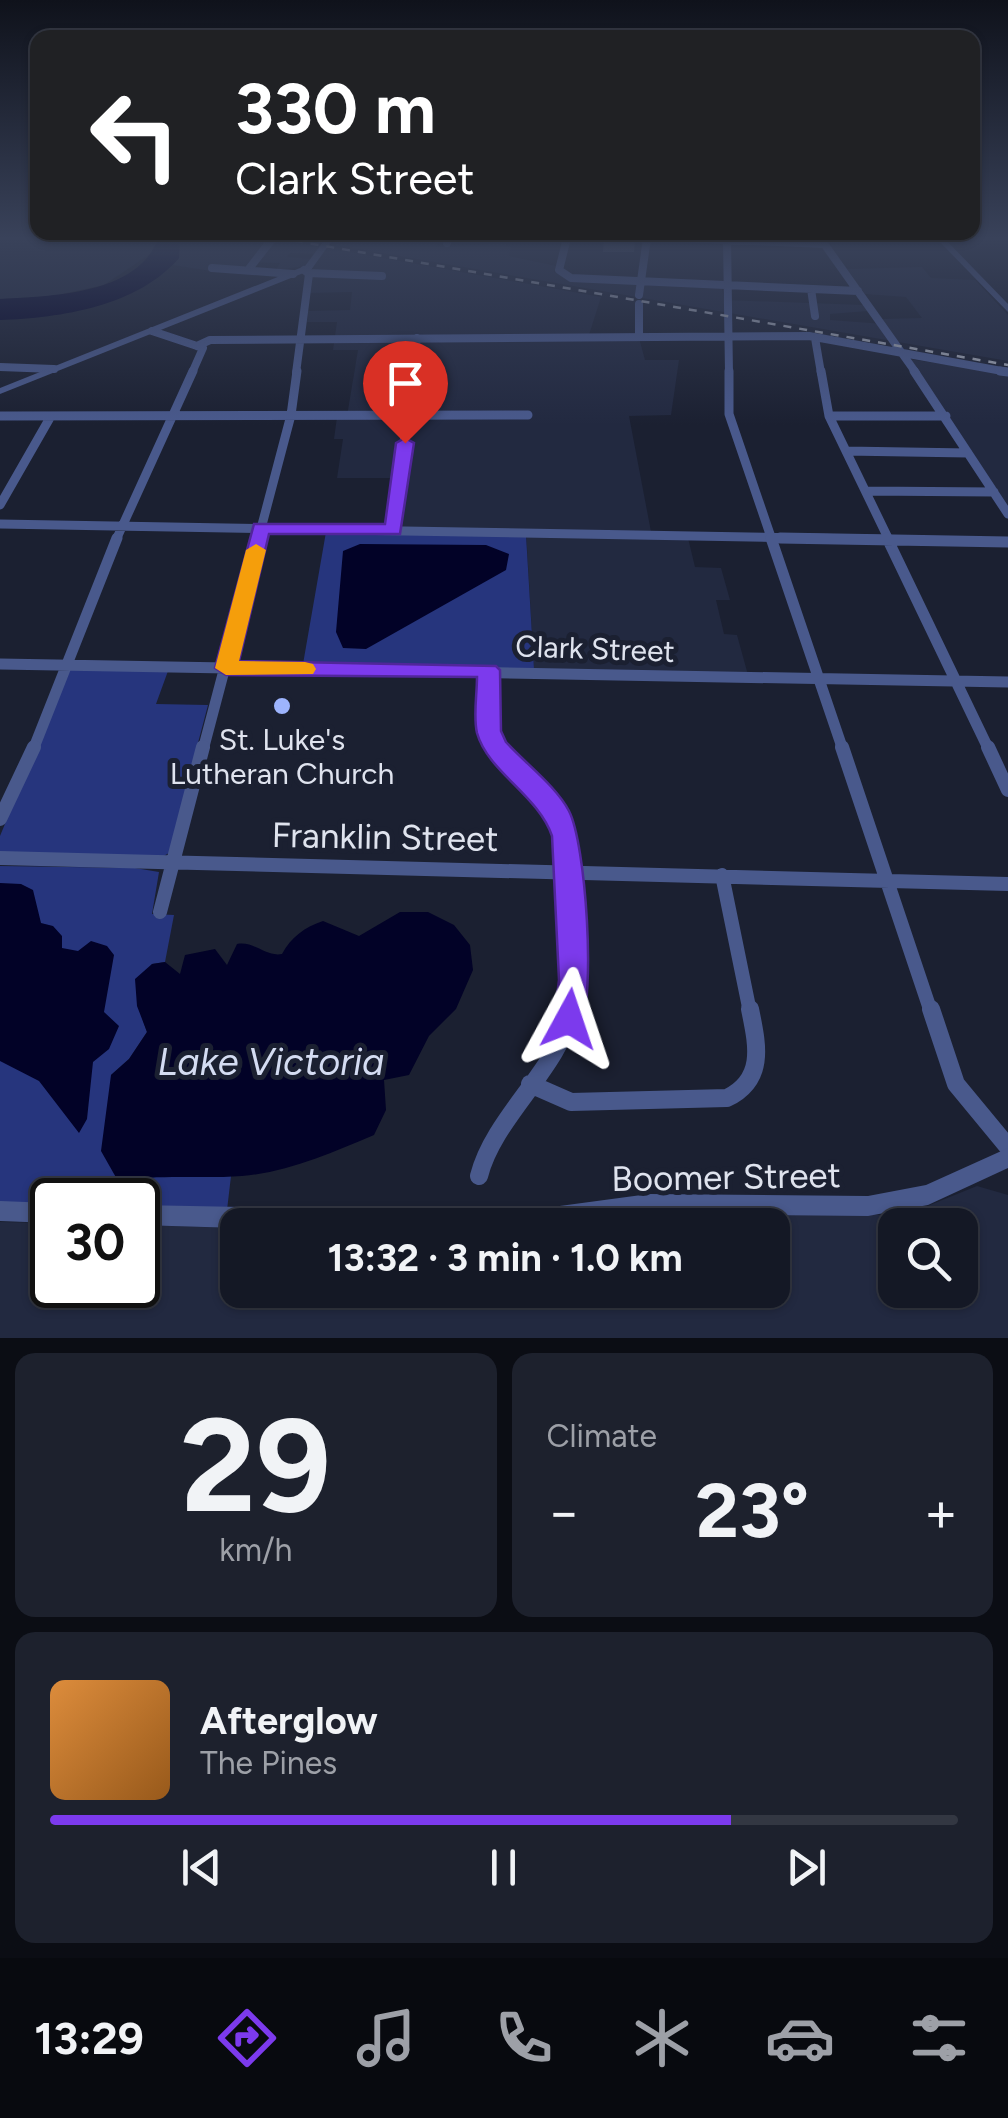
<!DOCTYPE html>
<html lang="en">
<head>
<meta charset="utf-8">
<style>
	body { margin:0; font-family:Figtree,sans-serif; background:#1d212d; color:#f1f3f6; height:100vh; display:flex; flex-direction:column; font-size:38px; white-space:nowrap }
	* { box-sizing:border-box; margin:0 }
	p { font-size:32px; color:#9da0a7 }
	.icon { flex:none; width:55px; height:55px; fill:none; stroke:currentColor; stroke-width:2; stroke-linecap:round; stroke-linejoin:round }
	.map { position:relative; height:1338px; overflow:hidden }
	.side { display:flex; flex-direction:column; gap:15px; padding:15px; background:#0b0d14; flex:1 }
	.side>* { flex:none }
	.guide { position:absolute; left:30px; top:30px; width:950px; height:210px; border-radius:20px; box-shadow:0 2px 8px #0004,0 0 0 2px #333742; background:#202124; color:#fff; overflow:hidden }
	.buttons { position:absolute; left:878px; top:1208px; display:grid; gap:20px }
	.buttons a { display:grid; place-items:center; width:100px; height:100px; border-radius:20px; background:#141825; box-shadow:0 2px 8px #0004,0 0 0 2px #333742; font-size:50px }
	.speed { position:absolute; left:30px; top:1178px; display:flex; gap:20px; font-size:50px; font-weight:700; text-align:center }
	.speed>* { display:grid; place-content:center; width:130px; height:130px; border-radius:50%; background:#141825; box-shadow:0 2px 8px #0004,0 0 0 2px #333742; line-height:1 }
	.speed .limit { border:5px solid #111; border-radius:15px; background:#fff; color:#111 }
	.pin { position:absolute; display:grid; place-items:center; width:85px; height:85px; color:#fff; margin:-102px -42px; border-radius:50% 50% 50% 0; rotate:-45deg; box-shadow:0 0 10px #0007 }
	.pin .icon { rotate:45deg }
	.me { position:absolute; width:110px; margin:-55px; rotate:5deg; stroke-linejoin:round; filter:drop-shadow(0 0 8px #0008) }
	.turn { display:flex; align-items:center; gap:35px; height:210px; padding:0 40px; font-size:45px }
	.turn .icon { width:130px; height:130px; stroke-width:2.5 }
	.turn b { display:block; font-size:70px; line-height:85px }
	.big { font-size:75px; font-weight:700; line-height:1.1 }
	.side .widget { flex:1; display:flex; flex-direction:column; justify-content:center; gap:15px; min-width:0; padding:0 35px; border-radius:20px; background:#1d212d }
	.side .dial { align-items:center; gap:0 }
	.dial b { font-size:130px; line-height:1 }
	.song { display:flex; align-items:center; gap:30px }
	.cover { width:120px; height:120px; border-radius:15px; background:linear-gradient(135deg,hsl(30 70% 55%),hsl(30 70% 35%)) }
	.played { height:10px; border-radius:5px; background:linear-gradient(90deg,#7c3aed 75%,#333742 75%) }
	.keys { display:flex; justify-content:space-around; direction:ltr }
	.heat { display:flex; justify-content:space-between; align-items:center; font-size:55px; direction:ltr }
	.side .tiles { flex:1; display:grid; gap:15px; grid-template-columns:1fr 1fr }
	.widget:last-child { grid-column:span 2 }
	.trip { position:absolute; left:220px; top:1208px; width:570px; height:100px; border-radius:20px; background:#141825; box-shadow:0 2px 8px #0004,0 0 0 2px #333742; font-weight:700; line-height:100px; text-align:center }
	.tab-bar { display:flex; height:160px; justify-content:space-around; align-items:center; background:#080a0f; color:#9da0a7 }
	.tab-bar .icon { width:70px; height:70px }
	.tab-bar .current { color:#7c3aed }
	.tab-bar b { font-size:45px; color:#f1f3f6 }
	.map>svg:first-child { display:block }
	.built { fill:#222940; fill-rule:evenodd }
	.green { fill:#26357d }
	.water { fill:#020227 }
	.lines { fill:none; stroke-linecap:round; stroke-linejoin:round }
	.minor-far4 { stroke:#49598c; stroke-width:8 }
	.minor-far3 { stroke:#49598c; stroke-width:9 }
	.minor-far2 { stroke:#49598c; stroke-width:11 }
	.minor-far1 { stroke:#49598c; stroke-width:14 }
	.minor { stroke:#49598c; stroke-width:18 }
	.tertiary { fill:#49598c; fill-rule:evenodd }
	.rail { stroke:#a3a8b5; stroke-width:2.5; stroke-dasharray:8 8; stroke-linecap:butt }
	.wall { fill:#404757 }
	.route { fill:#7c3aed; stroke:#51269a; stroke-width:2.5 }
	.slow { fill:#f59e0b }
	.poi-dot { fill:#9db4fd; stroke:#1b2031; stroke-width:4 }
	.labels { text-anchor:middle; stroke-width:10; stroke-linejoin:round; paint-order:stroke }
	.street-label { font-size:30px; fill:#dfe3ee; stroke:#1b2031 }
	.poi-label { font-size:30px; fill:#dfe3ee; stroke:#1b2031 }
	.near-street-label { font-size:35px; fill:#dfe3ee; stroke:#1b2031 }
	.near-water-label { font-size:38px; font-style:italic; fill:#d4dcf2; stroke:#1b2031 }
</style>
</head>
<body>
<div class="map">
<svg width="1008" height="1338" viewBox="0 0 1008 1338">
	<rect width="100%" height="100%" fill="#1b2031"/>
	<path class="built" d="M0,238H158L153,252L104,285L53,296L0,299Z
		M180,238H270L321,247L316,254L290,253L287,257L312,259L306,266L276,270L280,263L249,262L241,271H211L173,265L179,258Z
		M334,238H443L436,246L445,247L506,243V246L511,247L509,256L556,266L554,272L567,278L722,287L724,300L864,305L868,311L830,314V320L884,324L882,319L922,318L906,297L865,294L847,269L922,267L931,278L975,280L1008,315V361L330,244Z
		M327,248L601,297L589,335L639,338L645,360H679L671,415L629,416L652,537L688,538L695,567L721,568L730,600H716L724,634L737,635L748,675L534,669L526,530L402,527L405,478H337L343,439H334L337,417L347,416L358,350H333L337,322H307L308,311L350,310L352,292L310,293L312,269Z
		M909,359L1008,374V507Z
		M977,1186L1008,1195V1338H0V1222L52,1223V1285H138V1225L237,1228L238,1290H772V1225H581L664,1215H879L925,1207ZM895,1225H960V1290H895Z"/>
	<path class="green" d="M326,532L526,535L534,669L303,664Z
		M69,670L168,671L156,704L208,705L169,853L160,858L0,853V836Z
		M0,866L135,868L159,872L152,914L174,915L165,962L152,964C137,994 135,1000 147,1032L129,1059L111,1075L119,1181L182,1174L231,1176L227,1210L138,1207V1200L0,1203Z"/>
	<path class="water" d="M158,238H180L179,258C138,306 61,318 0,320V299C49,296 139,295 158,238Z
		M360,544L486,545L509,554L506,570L366,649L343,648L336,632L343,551Z
		M0,883L21,884L33,890L41,923L53,926L62,936V948L78,951L91,941L107,946L114,955L104,1012L119,1026L109,1049L93,1062L87,1119L79,1133L39,1081L0,1061Z
		M400,912H428L454,925L470,945L473,970L456,1009L429,1036L409,1075L384,1080L386,1110L374,1135C331,1153 289,1172 242,1176C200,1179 160,1174 118,1181L101,1151L111,1075L129,1059L147,1032L137,1006L135,979L152,964L165,962L180,974L185,955L215,949L227,965L237,944C255,941 265,957 282,954C291,937 305,927 323,921L359,936Z"/>
	<g class="lines">
		<path class="minor-far4" d="M567,238L559,270L571,278L858,291
			M683,238L824,244
			M727,238L729,373
			M820,238L916,373
			M447,243L448,238
			M212,268L293,274
			M248,270L273,238
			M308,273L382,276
			M811,289L815,316
			M639,295L647,238
			M639,304V337
			M152,331L203,348L192,373
			M815,338L821,373
			M197,346L210,340L809,336L1008,372
			M0,367L54,369
			M296,373L309,274L304,270
			M413,373L417,338"/>
		<path class="minor-far3" d="M729,371V414L772,540
			M821,371L829,416L889,540
			M914,371L1008,514
			M1000,371L1008,372
			M0,416L528,415
			M829,416H946
			M846,451L968,453
			M866,491L994,492
			M0,505L51,416
			M0,524L920,540
			M393,530L413,371
			M116,540L193,371
			M258,540L291,415L297,371"/>
		<path class="minor-far2" d="M771,538L843,750
			M780,538L1008,542
			M887,538L989,750
			M0,664L1008,682
			M488,671L489,731L498,750
			M33,750L117,538
			M203,750L259,538"/>
		<path class="minor-far1" d="M496,747C515,768 547,792 558,817C574,852 576,973 570,1012
			M842,747L931,1012
			M988,747L1008,790
			M0,819L34,747
			M0,858L1008,884
			M722,875L750,1012
			M160,912L203,747"/>
		<path class="minor" d="M931,1009L956,1084L1008,1147
			M530,1084L571,1102L727,1098C766,1079 757,1044 750,1009
			M479,1176C494,1116 562,1066 571,1009"/>
		<path class="tertiary" d="M326,238H334L311,270L0,394V388L305,266Z
			M936,238H944L1008,304V312Z
			M1008,1148V1168L928,1205L868,1216L649,1214L574,1225H238V1228L138,1225V1205L515,1212L649,1194L868,1196L926,1185Z
			M0,1201L52,1203V1223L0,1221Z"/>
		<path class="rail" d="M279,238L1008,365"/>
	</g>
	<path class="wall" d="M604,238H635L634,252H603Z"/>
	<linearGradient id="sky" x2="0" y2="1"><stop stop-color="#0f121b"/><stop offset="0.56" stop-color="#39425a"/><stop offset="1" stop-color="#39425a" stop-opacity="0"/></linearGradient>
	<rect width="1008" height="425" fill="url(#sky)"/>
	<path class="route" d="M405,438L414,443L400,534H269L239,661L496,666L500,670L501,731L506,742C525,763 556,786 569,811C586,844 596,996 580,1028L569,1032L558,1028L554,1019L559,980L552,836C538,795 488,772 477,733C473,717 477,695 477,677L226,675L215,668L254,524H385L396,443Z"/>
	<path class="slow" d="M256,544L266,550L239,661L305,662L313,664L316,669L313,674L226,675L215,668L246,550Z"/>
	<circle class="poi-dot" cx="282" cy="706" r="10"/>
	<g class="labels">
		<g class="street-label">
			<text transform="translate(595 649) rotate(2)" y="10">Clark Street</text>
		</g>
		<g class="poi-label">
			<text x="282" y="750">St. Luke's<tspan x="282" dy="34">Lutheran Church</tspan></text>
		</g>
		<g class="near-street-label">
			<text transform="translate(385 837) rotate(1)" y="12">Franklin Street</text>
			<text transform="translate(726 1177) rotate(-1)" y="12">Boomer Street</text>
		</g>
		<g class="near-water-label">
			<text x="271" y="1075">Lake Victoria</text>
		</g>
	</g>
</svg>
<div class="buttons">
<a><svg class="icon" aria-label="search" viewBox="0 0 24 24"><circle cx="10" cy="10" r="6"/><path d="M15 15l6 6"/></svg></a>
</div>
<div class="speed"><div class="limit">30</div></div>
<div class="pin" style="left:405px;top:443px;background:#d93025"><svg class="icon" aria-label="arrive" viewBox="0 0 24 24"><path d="M6 21V4h12l-3 4 3 4H6"/></svg></div>
<svg class="me" style="left:569px;top:1019px" viewBox="-20 -20 40 40"><path d="M0-17L14 15 0 8-14 15z" fill="#7c3aed" stroke="#fff" stroke-width="4"/></svg>
<div class="trip">13:32 · 3 min · 1.0 km</div>
<div class="guide">
<div class="turn"><svg class="icon" aria-label="left" viewBox="0 0 24 24"><path d="M17 20v-9H6M10 6l-5 5 5 5"/></svg><div><b>330 m</b>Clark Street</div></div>
</div>
</div>
<section class="side">
<div class="tiles">
<div class="widget dial"><b>29</b><p>km/h</p></div>
<div class="widget"><p>Climate</p>
<div class="heat"><a>−</a><b class="big">23°</b><a>+</a></div>
</div>
<div class="widget">
<div class="song"><i class="cover"></i><div><b>Afterglow</b><p>The Pines</p></div></div>
<div class="played"></div>
<div class="keys"><svg class="icon" aria-label="previous" viewBox="0 0 24 24"><path d="M18 5L8 12l10 7zM5 5v14"/></svg><svg class="icon" aria-label="pause" viewBox="0 0 24 24"><path d="M8 5v14M16 5v14"/></svg><svg class="icon" aria-label="next" viewBox="0 0 24 24"><path d="M6 5l10 7-10 7zM19 5v14"/></svg></div>
</div>
</div>
</section>
<nav class="tab-bar">
<b>13:29</b>
<svg class="icon current" aria-label="directions" viewBox="0 0 24 24"><path d="M12 3l9 9-9 9-9-9zM9 14v-3h6M13 9l2 2-2 2"/></svg>
<svg class="icon" aria-label="music" viewBox="0 0 24 24"><path d="M9 18V5l10-2v13"/><circle cx="6" cy="18" r="3"/><circle cx="16" cy="16" r="3"/></svg>
<svg class="icon" aria-label="phone" viewBox="0 0 24 24"><path d="M5 4h4l2 5-3 2q2 4 5 5l2-3 5 2v4C11 20 4 13 5 4z"/></svg>
<svg class="icon" aria-label="climate" viewBox="0 0 24 24"><path d="M12 3v18M4 7l16 10M4 17L20 7"/></svg>
<svg class="icon" aria-label="car" viewBox="0 0 24 24"><path d="M5 17H2v-5l4-1 3-4h7l3 4 3 1v5h-3M9 17h6M6 11h13"/><circle cx="7" cy="17" r="2"/><circle cx="17" cy="17" r="2"/></svg>
<svg class="icon" aria-label="filters" viewBox="0 0 24 24"><path d="M4 7h16M4 17h16"/><circle cx="9" cy="7" r="2"/><circle cx="15" cy="17" r="2"/></svg>
</nav>
</body>
</html>
